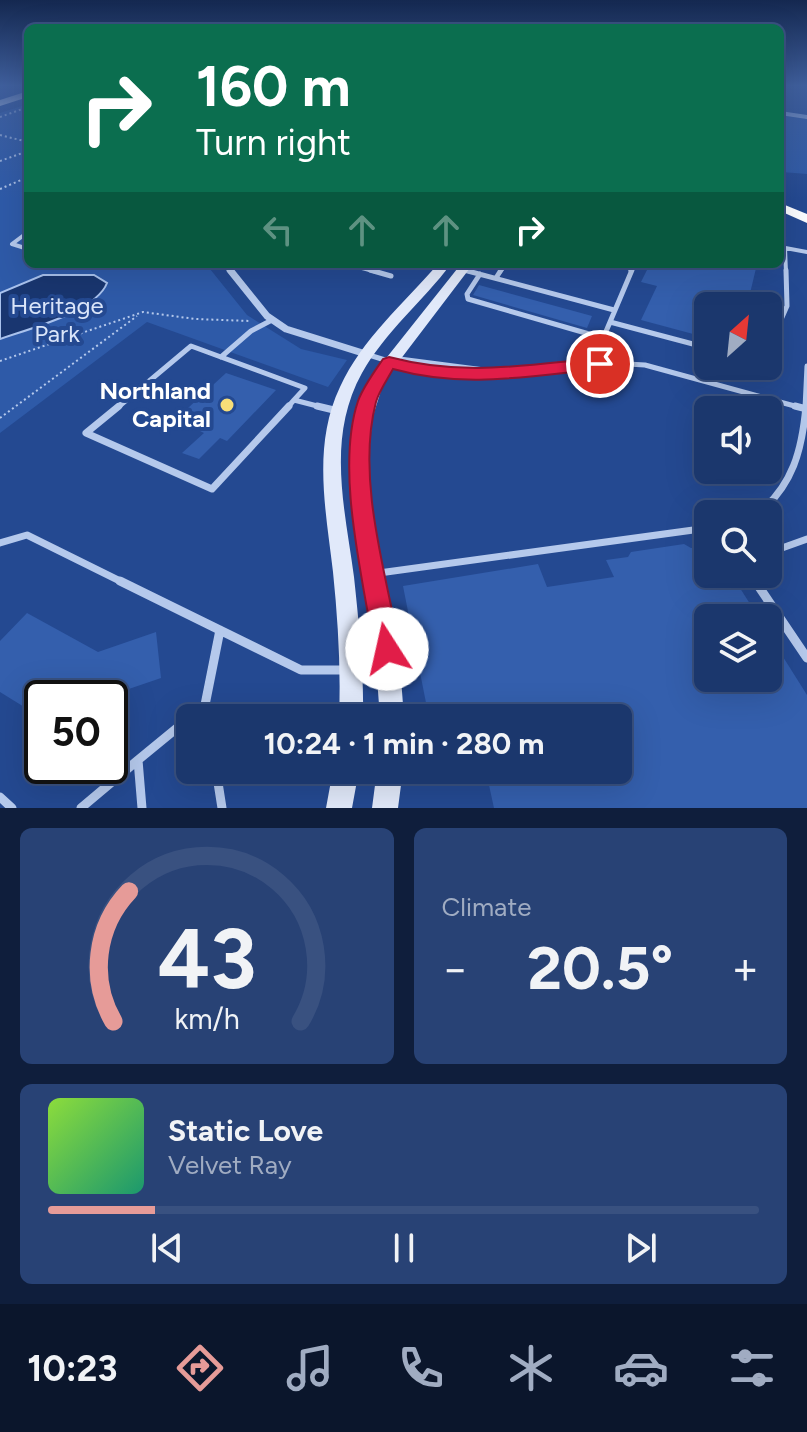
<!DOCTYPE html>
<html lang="en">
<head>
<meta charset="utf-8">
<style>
	body { margin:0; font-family:Figtree,sans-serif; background:#284275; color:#f1f3f6; height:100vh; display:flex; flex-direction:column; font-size:30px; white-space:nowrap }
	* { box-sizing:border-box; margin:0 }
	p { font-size:26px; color:#a0acc2 }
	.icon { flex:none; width:44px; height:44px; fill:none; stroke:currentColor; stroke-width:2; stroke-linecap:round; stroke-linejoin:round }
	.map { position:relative; height:808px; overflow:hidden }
	.drawer { display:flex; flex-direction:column; gap:20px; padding:20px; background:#0f1e3c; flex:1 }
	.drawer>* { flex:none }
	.top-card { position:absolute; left:24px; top:24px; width:760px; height:244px; border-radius:12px; box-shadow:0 8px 32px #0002,0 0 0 2px #395180; background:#0b6e4f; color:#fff; overflow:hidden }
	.needle { width:52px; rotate:27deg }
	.controls { position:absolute; left:694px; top:292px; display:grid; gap:16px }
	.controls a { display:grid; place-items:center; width:88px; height:88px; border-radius:12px; background:#1b376d; box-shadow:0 8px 32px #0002,0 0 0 2px #395180; font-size:40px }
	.speed { position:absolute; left:24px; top:680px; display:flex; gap:16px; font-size:40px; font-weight:700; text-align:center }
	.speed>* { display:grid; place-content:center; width:104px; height:104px; border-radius:50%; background:#1b376d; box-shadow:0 8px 32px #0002,0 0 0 2px #395180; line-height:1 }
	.speed .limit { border:4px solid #111; border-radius:12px; background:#fff; color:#111 }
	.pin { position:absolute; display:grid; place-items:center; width:68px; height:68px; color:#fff; margin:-34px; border:4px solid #fff; border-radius:50%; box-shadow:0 2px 8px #0007 }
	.me { position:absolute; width:88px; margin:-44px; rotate:350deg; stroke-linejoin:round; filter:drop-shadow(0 0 6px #0008) }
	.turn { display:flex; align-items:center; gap:28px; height:168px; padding:0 40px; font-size:36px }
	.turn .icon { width:104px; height:104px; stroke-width:2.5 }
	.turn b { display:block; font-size:56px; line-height:68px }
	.lanes { display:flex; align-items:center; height:76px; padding:0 40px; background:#0003; justify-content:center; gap:40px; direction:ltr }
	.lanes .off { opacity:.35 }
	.big { font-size:60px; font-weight:700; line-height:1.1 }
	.drawer .card { flex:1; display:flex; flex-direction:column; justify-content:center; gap:12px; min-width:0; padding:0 28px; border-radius:12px; background:#284275 }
	.drawer .dial { align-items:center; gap:0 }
	.dial svg { height:208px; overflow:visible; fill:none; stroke:#395180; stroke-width:7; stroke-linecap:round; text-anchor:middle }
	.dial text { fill:#f1f3f6; stroke:none }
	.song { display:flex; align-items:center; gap:24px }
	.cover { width:96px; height:96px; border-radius:12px; background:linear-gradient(135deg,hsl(90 70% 55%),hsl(160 70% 35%)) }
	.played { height:8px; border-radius:4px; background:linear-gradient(90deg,#e69b98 15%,#395180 15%) }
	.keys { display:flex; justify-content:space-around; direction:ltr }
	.heat { display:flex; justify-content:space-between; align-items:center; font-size:44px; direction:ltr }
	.drawer .tiles { flex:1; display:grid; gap:20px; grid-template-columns:1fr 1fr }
	.card:last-child { grid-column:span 2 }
	.trip { position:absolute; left:176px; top:704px; width:456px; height:80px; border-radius:12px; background:#1b376d; box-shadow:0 8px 32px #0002,0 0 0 2px #395180; font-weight:700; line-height:80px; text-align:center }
	.tabs { display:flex; height:128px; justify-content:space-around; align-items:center; background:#0b162c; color:#a0acc2 }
	.tabs .icon { width:56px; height:56px }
	.tabs .selected { color:#e69b98 }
	.tabs b { font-size:36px; color:#f1f3f6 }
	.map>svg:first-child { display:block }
	.green { fill:#2e5aa8 }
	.water { fill:#193670; stroke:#a9c2ed; stroke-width:2 }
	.building { fill:#345fad }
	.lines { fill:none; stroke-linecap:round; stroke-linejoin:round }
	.path { stroke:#b5c9ec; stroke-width:2; stroke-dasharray:2 3; stroke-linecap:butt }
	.lane-far3 { stroke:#b5c9ec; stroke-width:4 }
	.lane-far2 { stroke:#b5c9ec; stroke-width:5 }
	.lane-far1 { stroke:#b5c9ec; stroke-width:7 }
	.lane { stroke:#b5c9ec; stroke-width:9 }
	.street-far2 { stroke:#b5c9ec; stroke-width:4 }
	.street-far1 { stroke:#b5c9ec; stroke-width:5 }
	.street { stroke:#b5c9ec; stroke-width:7 }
	.secondary { fill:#e1e9fa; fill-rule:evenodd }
	.primary { fill:#fafcff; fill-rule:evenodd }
	.highway { fill:#fff; fill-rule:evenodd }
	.route { fill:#e11d48; stroke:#92132f; stroke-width:2 }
	.poi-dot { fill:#f7de78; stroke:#244991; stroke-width:3 }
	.labels { text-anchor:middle; stroke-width:8; stroke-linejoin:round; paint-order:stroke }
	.park-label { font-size:24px; fill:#dae5f9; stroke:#244991 }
	.poi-label { font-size:24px; font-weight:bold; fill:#fff; stroke:#244991; text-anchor:end }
</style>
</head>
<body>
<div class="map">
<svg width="807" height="808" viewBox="0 0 807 808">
	<rect width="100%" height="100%" fill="#244991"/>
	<path class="green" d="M28,104V264H206L247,315L301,349L347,360L328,387L147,322L0,433V113Z
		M780,115L807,119V174L782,172L780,178Z"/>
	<path class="water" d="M43,275H94L107,283C96,312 28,329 0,339V293Z"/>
	<path class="building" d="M650,264H757L747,306H708V338L641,320L657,286L641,282Z
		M479,285L592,316L587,328L473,295Z
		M226,373L276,390L227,441L220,438L199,459L182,453L204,433L176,419Z
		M684,544L691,548L708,545V574H731L759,618H708V678H768V633L807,695V808H494L487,776L443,786L439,770H618V718H429L403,586L538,564L547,587L614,577L606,560L628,557L631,552Z
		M27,613L98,652L156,632L161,678L120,692L123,745L110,750V698H42V718L0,692V641Z"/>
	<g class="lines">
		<path class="path" d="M0,117L28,107
			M0,135L28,142
			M0,161L28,151
			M0,189L28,177
			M0,361L143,312L195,319L250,321
			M0,418L137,316"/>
		<path class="lane-far3" d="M28,232L12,244L28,249
			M780,247L807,252
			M785,248L786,272
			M347,264L377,272
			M628,264L631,272
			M444,265L472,272
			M500,272L506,264"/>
		<path class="lane-far2" d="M370,270L391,276
			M464,270L614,310
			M480,274L467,294L468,299L603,338
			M496,278L501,270
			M610,322L708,348
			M768,349L787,306L786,270
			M369,355L417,370L467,376L610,363L645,365L802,408
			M221,357L251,331L272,320
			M392,358L492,371
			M599,364V348L632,270
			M294,400L325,408
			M117,408L191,346L305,388L294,400
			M287,408L294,400
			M805,408L807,366"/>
		<path class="lane-far1" d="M119,406L86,433L212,489L289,406
			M317,406L338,411
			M795,406L807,409
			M758,514C793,485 802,450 806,406
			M0,543L27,535L124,583
			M768,553L807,539
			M379,573L708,528
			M751,574L757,583"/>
		<path class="lane" d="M120,581L301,670H348
			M755,581L807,658
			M207,718L205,705L220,630
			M216,770L222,808
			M0,797L12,808
			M81,808L138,760
			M142,808L138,760L205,705"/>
		<path class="street-far2" d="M780,113L807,117"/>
		<path class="street-far1" d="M225,264L232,272"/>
		<path class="street" d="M230,270L267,316L286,329L369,355"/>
		<path class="secondary" d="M438,264H451C423,301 385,332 362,373C326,438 345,509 354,577C359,624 364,671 363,718H339C341,669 338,621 333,572C326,511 312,446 340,387C362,339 404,303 438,264Z
			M461,264H473L384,381L373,416L368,456L371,499L401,678L404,718H380L377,678L352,499L351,456L356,416L372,376Z
			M333,770H359L352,808H326Z
			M377,770H403L398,808H372Z"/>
		<path class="primary" d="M780,203L807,214V223L780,211Z"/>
		<path class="highway" d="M28,91V97L0,106V100Z"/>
	</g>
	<linearGradient id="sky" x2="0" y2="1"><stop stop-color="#142850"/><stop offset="0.43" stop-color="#3f5f9d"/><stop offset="1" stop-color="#3f5f9d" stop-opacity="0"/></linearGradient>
	<rect width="807" height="199" fill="url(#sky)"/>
	<path class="route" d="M389,357C465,377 524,365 600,358L609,364L600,369C528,376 465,389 393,369C387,380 379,391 376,402C356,478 386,574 400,649L396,658L387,662L378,658L374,649C363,578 335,470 358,401C363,387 374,372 383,359Z"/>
	<circle class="poi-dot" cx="227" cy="405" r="8"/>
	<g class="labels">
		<g class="park-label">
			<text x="57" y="314">Heritage<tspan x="57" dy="28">Park</tspan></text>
		</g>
		<g class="poi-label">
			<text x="211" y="399">Northland<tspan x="211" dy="28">Capital</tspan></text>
		</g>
	</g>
</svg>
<div class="controls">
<a><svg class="needle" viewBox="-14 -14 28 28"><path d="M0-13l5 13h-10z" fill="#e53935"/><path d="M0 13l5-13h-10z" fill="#a0acc2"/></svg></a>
<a><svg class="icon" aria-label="sound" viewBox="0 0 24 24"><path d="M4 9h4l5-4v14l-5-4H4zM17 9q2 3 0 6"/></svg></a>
<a><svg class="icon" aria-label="search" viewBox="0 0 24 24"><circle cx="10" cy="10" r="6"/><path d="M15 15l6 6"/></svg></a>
<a><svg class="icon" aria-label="layers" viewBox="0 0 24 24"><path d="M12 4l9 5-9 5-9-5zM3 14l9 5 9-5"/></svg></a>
</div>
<div class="speed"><div class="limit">50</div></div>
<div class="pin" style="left:600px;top:364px;background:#d93025"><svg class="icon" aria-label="arrive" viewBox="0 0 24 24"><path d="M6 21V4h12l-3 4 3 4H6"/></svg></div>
<svg class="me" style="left:387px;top:649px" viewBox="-20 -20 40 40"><circle r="19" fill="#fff"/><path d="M0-13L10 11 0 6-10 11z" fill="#e11d48"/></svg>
<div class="trip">10:24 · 1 min · 280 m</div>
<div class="top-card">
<div class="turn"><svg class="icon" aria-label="right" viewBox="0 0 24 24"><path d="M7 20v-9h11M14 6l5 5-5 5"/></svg><div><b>160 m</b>Turn right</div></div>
<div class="lanes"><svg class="icon off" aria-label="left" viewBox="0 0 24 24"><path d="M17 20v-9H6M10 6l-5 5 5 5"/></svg><svg class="icon off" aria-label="ahead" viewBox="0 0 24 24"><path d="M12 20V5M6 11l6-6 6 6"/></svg><svg class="icon off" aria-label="ahead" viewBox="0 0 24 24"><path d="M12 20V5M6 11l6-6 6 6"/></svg><svg class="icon" aria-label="right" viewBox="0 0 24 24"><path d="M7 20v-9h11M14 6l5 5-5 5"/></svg></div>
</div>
</div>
<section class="drawer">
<div class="tiles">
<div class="card dial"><svg viewBox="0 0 100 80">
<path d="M14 69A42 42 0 1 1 86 69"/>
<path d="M14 69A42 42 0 0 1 20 19" stroke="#e69b98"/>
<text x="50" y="56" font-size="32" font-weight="700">43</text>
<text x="50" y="72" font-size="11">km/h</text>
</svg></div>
<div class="card"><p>Climate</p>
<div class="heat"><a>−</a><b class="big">20.5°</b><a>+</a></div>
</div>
<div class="card">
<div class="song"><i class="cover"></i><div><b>Static Love</b><p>Velvet Ray</p></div></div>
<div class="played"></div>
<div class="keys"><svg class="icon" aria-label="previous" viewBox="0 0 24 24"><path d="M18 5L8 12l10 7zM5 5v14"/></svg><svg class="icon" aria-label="pause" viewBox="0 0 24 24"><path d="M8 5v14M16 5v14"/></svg><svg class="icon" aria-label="next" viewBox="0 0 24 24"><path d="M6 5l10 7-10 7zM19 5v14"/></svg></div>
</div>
</div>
</section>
<nav class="tabs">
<b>10:23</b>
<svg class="icon selected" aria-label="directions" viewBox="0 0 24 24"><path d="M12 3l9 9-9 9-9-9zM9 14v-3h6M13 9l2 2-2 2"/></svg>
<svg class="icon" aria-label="music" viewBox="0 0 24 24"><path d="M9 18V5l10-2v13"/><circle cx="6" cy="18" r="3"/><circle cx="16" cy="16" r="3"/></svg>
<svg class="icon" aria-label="phone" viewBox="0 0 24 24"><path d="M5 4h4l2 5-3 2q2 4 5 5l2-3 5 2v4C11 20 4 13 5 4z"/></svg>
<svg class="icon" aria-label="climate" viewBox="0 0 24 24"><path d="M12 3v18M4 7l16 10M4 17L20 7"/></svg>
<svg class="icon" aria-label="car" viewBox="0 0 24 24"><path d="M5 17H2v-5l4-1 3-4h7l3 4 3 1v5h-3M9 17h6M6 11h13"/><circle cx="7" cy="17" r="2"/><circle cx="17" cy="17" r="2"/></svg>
<svg class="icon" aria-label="filters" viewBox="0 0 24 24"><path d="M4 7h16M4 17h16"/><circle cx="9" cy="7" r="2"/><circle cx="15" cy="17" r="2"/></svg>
</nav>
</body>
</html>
